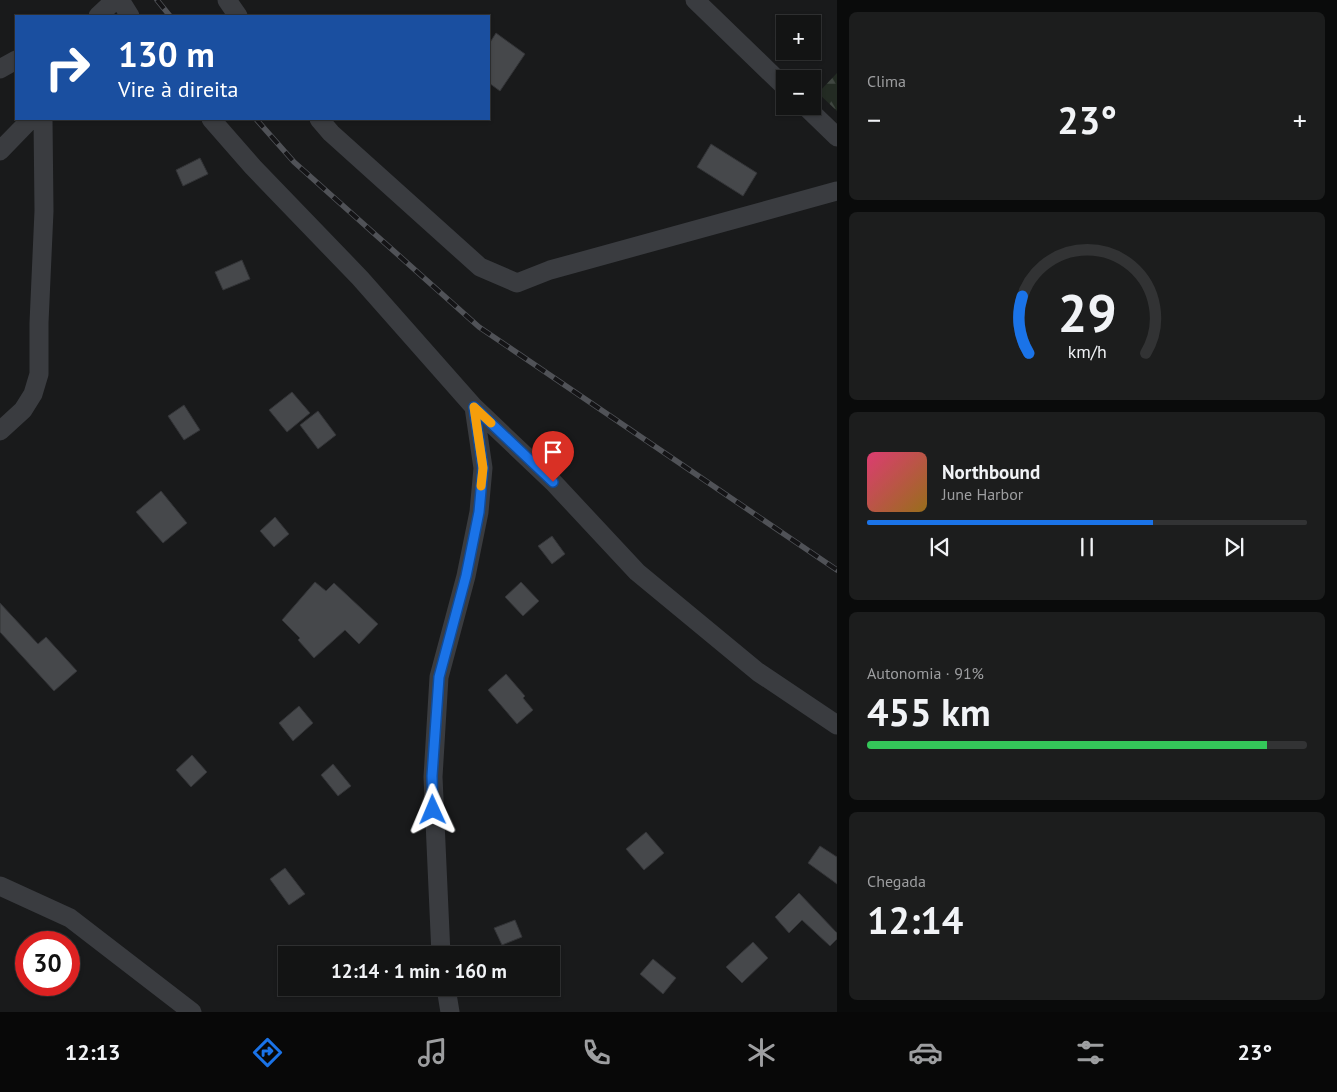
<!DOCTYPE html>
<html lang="pt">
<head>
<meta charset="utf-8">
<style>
	body { margin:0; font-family:"PT Sans",sans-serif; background:#1c1d1d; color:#f1f3f6; height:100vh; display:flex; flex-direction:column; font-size:19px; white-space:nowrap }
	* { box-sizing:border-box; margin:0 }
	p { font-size:16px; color:#9d9ea0 }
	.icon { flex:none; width:28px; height:28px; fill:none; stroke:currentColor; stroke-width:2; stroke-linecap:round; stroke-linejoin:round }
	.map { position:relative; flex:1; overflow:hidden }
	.panel { display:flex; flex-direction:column; gap:12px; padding:12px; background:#0a0b0b; width:500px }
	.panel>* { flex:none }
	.top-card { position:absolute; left:15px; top:15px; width:475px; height:105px; border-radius:0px; box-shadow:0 1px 4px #0004,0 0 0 1px #323334; background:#1a4fa0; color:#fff; overflow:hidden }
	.buttons { position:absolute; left:776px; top:15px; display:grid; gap:10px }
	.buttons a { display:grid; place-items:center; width:45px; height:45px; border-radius:0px; background:#131414; box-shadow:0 1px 4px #0004,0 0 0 1px #323334; font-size:25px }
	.speed { position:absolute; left:15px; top:931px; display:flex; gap:10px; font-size:25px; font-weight:700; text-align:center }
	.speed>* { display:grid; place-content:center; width:65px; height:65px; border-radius:50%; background:#131414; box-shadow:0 1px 4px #0004,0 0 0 1px #323334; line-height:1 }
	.speed .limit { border:8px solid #d22; background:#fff; color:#111 }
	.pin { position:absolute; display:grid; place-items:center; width:42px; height:42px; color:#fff; margin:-51px -21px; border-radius:50% 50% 50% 0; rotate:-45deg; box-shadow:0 0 5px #0007 }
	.pin .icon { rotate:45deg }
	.me { position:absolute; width:55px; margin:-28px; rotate:359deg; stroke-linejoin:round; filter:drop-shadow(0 0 4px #0008) }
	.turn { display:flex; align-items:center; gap:18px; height:105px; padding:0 20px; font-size:22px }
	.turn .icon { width:65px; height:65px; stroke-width:2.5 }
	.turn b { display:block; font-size:35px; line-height:42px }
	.big { font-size:38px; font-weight:700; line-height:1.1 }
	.panel .widget { flex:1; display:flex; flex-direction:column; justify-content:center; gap:8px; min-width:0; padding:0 18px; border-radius:8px; background:#1c1d1d }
	.panel .dial { align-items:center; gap:0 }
	.dial svg { height:130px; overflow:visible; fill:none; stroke:#323334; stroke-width:7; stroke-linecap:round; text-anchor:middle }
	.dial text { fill:#f1f3f6; stroke:none }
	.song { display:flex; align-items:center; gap:15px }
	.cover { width:60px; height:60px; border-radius:8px; background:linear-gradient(135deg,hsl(340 70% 55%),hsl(40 70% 35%)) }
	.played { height:5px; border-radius:2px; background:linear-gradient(90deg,#1a73e8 65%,#323334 65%) }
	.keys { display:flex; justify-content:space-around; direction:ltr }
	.heat { display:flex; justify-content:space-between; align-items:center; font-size:28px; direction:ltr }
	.charge { height:8px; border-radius:4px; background:linear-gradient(90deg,#34c759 91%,#323334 0) }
	.trip { position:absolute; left:278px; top:946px; width:282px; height:50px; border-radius:0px; background:#131414; box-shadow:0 1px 4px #0004,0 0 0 1px #323334; font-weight:700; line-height:50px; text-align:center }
	.dock { display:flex; height:80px; justify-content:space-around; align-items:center; background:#080808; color:#9d9ea0 }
	.dock .icon { width:35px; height:35px }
	.dock .selected { color:#1a73e8 }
	.dock b { font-size:22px; color:#f1f3f6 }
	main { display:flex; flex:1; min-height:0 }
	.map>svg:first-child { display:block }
	.forest { fill:url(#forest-firs) }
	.building { fill:#46484b; stroke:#333437 }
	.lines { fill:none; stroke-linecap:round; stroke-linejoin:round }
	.street { stroke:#3a3c40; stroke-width:19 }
	.rail-casing { stroke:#505257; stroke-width:5.5 }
	.rail { stroke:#141416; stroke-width:4; stroke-dasharray:11; stroke-linecap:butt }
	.route-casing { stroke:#114b97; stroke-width:12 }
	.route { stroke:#1a73e8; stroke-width:9 }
	.slow { stroke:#f59e0b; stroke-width:9 }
</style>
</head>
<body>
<main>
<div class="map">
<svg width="837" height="1012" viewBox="0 0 837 1012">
	<defs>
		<pattern id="forest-firs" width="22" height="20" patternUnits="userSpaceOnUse" patternTransform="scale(1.25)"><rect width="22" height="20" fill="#232b23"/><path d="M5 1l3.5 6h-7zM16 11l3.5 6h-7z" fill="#404741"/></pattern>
	</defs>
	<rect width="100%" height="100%" fill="#191a1b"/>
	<path class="forest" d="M837,73V111L818,93Z"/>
	<path class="building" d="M795,16L803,24H788Z
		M785,27V48L775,38Z
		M496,33L525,54L500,91L489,83V44Z
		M789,51H803L797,58Z
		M711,144L757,173L743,196L697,167Z
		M200,158L208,174L183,186L176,170Z
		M242,260L250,279L223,290L215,272Z
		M292,392L310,413L287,432L269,410Z
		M184,405L200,430L184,440L168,416Z
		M318,411L336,435L318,449L300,425Z
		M161,491L187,523L163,543L136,512Z
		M275,517L289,534L274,547L260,531Z
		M552,536L565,554L552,564L538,546Z
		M315,582L326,591L334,583L378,624L359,644L345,630L314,658L298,640L300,638L282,620Z
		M521,582L539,601L523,616L505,597Z
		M0,603L38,644L46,637L77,671L54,691L0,632Z
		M506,674L525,696L523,698L533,710L517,724L488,690Z
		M299,706L313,723L293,741L279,723Z
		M192,755L207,772L191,787L176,770Z
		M333,764L351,786L338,796L321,775Z
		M646,832L664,853L644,870L626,849Z
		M820,846L837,857V884L808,863Z
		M285,868L305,894L289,905L270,879Z
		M799,893L837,933V939L830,946L802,920L789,933L775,917Z
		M515,920L522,937L502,945L494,928Z
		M753,942L768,958L742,983L726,967Z
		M653,959L676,978L663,994L640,974Z"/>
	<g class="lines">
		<path class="street" d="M120,0L130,16
			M227,0L238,16
			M695,0L785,87
			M98,16L115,0
			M0,69L16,60
			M805,106L837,137
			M211,119L253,167L360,278L474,407L553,482L637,572L758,672L837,725
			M319,119L331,133L480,267L517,283L550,270L837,191
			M0,151L31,119
			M0,431L23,410L33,394L39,374V323L44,211L43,119
			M0,886L70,918L192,1012
			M441,955L433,777L439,677L466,576L479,512L483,468L474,407
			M446,988L450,1012"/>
		<defs>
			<path id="rail" d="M157,0L170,16
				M256,119L294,162L479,327L837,570"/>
		</defs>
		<use href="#rail" class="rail-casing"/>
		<use href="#rail" class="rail"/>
	</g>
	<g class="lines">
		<defs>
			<path id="route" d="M433,810L432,776L439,677L466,576L479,512L483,468L474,407L553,482"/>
		</defs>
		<use href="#route" class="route-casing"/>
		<use href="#route" class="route"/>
		<path class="slow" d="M481,486L483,468L474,407L491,423"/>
	</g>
</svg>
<div class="buttons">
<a>+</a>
<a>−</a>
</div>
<div class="speed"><div class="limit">30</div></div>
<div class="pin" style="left:553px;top:482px;background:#d93025"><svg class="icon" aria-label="arrive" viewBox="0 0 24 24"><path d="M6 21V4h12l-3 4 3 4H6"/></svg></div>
<svg class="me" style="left:433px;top:810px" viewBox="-20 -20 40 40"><path d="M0-17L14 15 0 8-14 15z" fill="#1a73e8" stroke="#fff" stroke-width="4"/></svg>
<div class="trip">12:14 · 1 min · 160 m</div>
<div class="top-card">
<div class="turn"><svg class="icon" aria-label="right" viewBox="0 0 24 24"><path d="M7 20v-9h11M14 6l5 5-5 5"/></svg><div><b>130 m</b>Vire à direita</div></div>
</div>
</div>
<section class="panel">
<div class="widget"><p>Clima</p>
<div class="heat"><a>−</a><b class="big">23°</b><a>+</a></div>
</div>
<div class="widget dial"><svg viewBox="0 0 100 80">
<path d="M14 69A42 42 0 1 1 86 69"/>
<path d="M14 69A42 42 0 0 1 10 34" stroke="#1a73e8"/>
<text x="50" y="56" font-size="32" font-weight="700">29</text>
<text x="50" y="72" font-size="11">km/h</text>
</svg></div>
<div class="widget">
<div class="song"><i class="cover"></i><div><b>Northbound</b><p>June Harbor</p></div></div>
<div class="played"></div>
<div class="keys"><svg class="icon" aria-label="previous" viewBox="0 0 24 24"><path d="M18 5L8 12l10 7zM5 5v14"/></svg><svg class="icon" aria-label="pause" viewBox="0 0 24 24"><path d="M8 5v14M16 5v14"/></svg><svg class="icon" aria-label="next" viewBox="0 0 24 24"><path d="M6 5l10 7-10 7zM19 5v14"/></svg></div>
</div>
<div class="widget"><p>Autonomia · 91%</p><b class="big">455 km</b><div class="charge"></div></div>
<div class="widget"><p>Chegada</p><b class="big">12:14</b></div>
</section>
</main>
<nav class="dock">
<b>12:13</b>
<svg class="icon selected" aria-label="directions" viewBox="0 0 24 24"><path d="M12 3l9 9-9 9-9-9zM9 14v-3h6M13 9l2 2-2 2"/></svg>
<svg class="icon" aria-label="music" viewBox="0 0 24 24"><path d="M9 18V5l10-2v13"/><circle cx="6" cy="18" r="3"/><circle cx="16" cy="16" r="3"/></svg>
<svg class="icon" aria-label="phone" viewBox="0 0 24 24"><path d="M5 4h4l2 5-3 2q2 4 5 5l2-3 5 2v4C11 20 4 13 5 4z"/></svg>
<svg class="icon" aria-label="climate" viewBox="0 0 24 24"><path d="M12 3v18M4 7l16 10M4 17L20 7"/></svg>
<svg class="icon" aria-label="car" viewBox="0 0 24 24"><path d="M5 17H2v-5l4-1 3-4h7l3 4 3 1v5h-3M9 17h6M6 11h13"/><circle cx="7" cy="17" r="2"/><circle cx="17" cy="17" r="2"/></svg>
<svg class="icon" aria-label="filters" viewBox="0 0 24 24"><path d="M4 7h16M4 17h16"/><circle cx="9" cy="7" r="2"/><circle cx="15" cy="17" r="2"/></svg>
<b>23°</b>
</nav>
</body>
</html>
